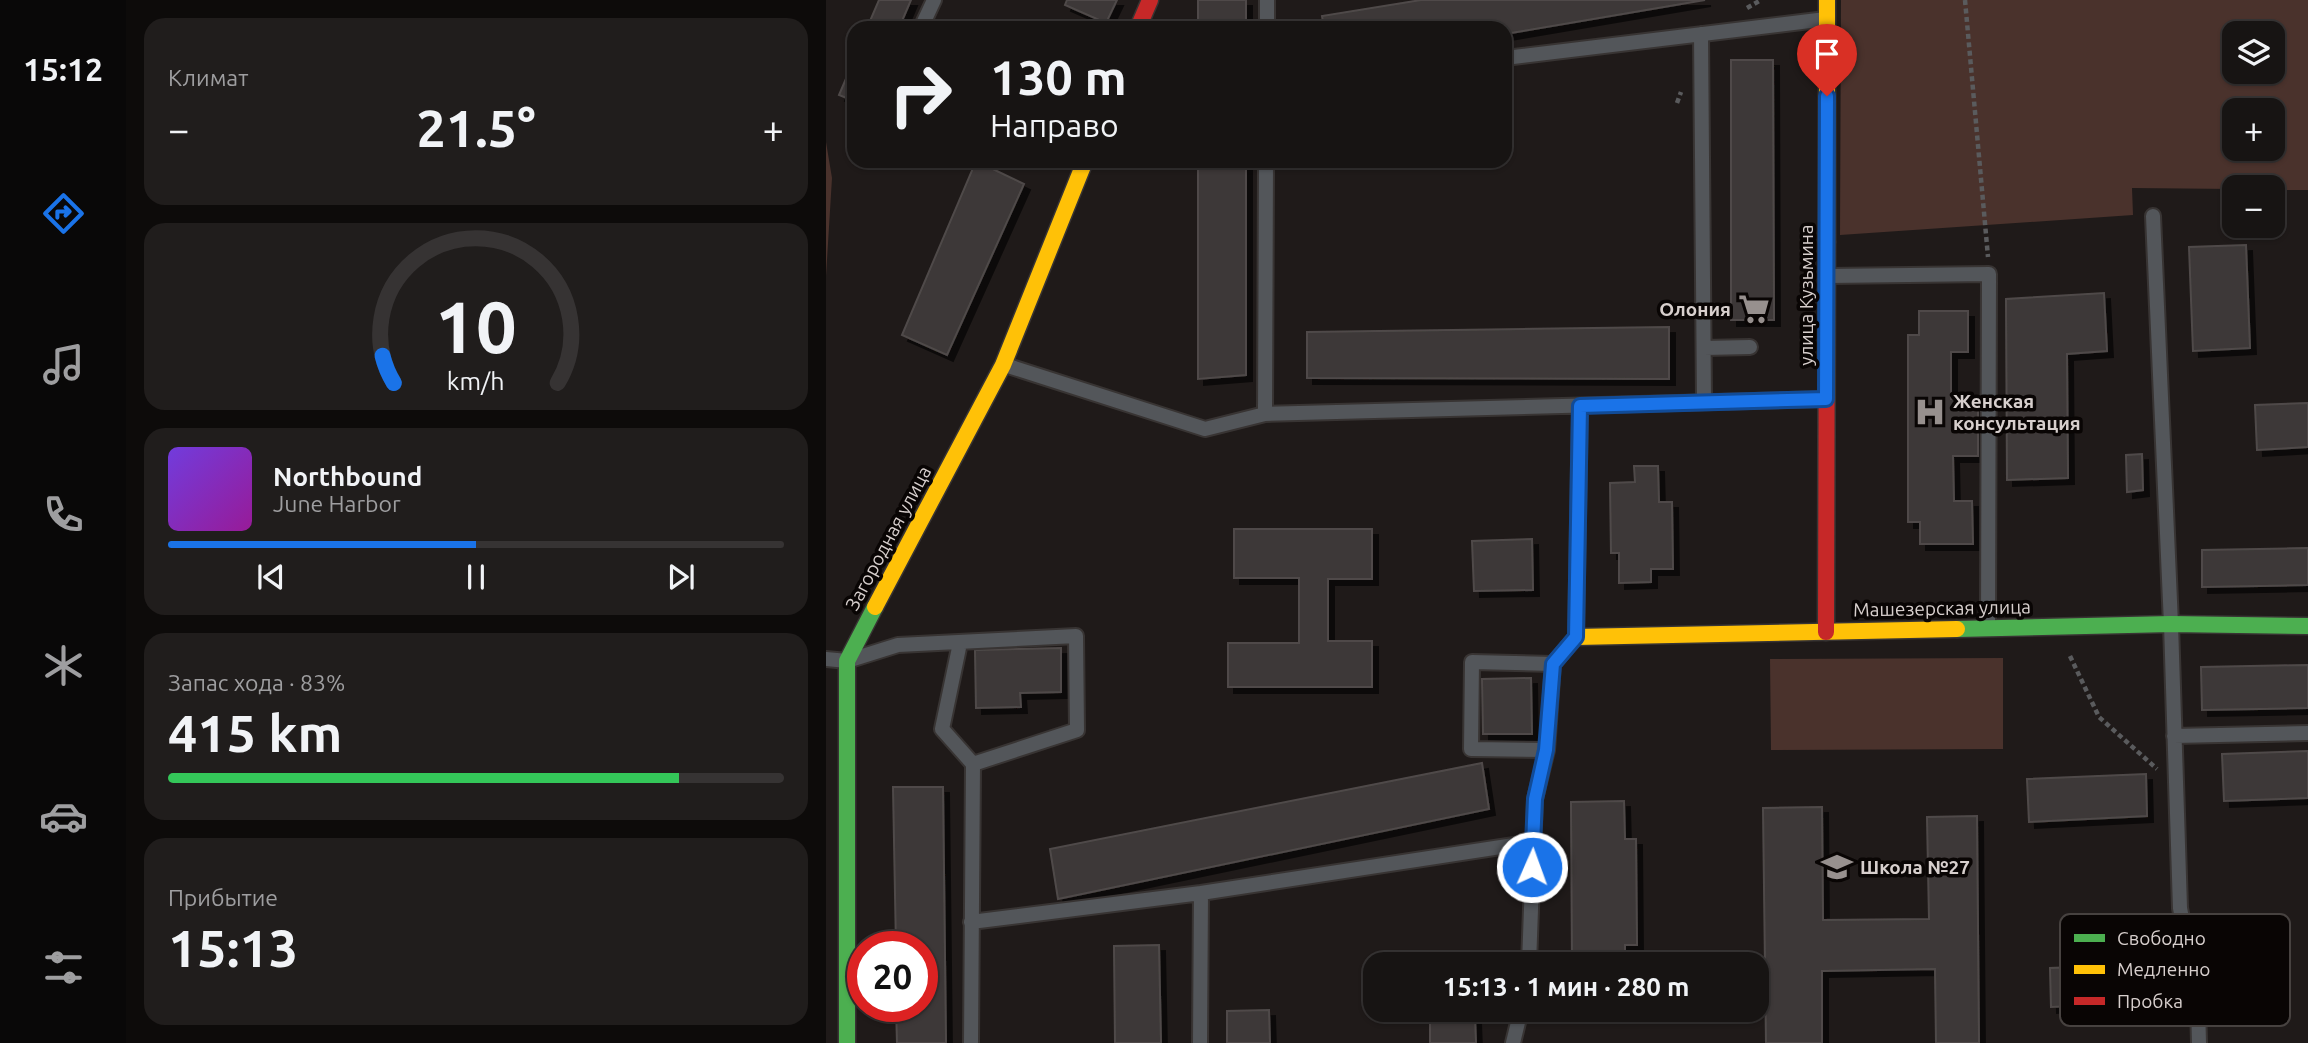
<!DOCTYPE html>
<html lang="ru">
<head>
<meta charset="utf-8">
<style>
	body { margin:0; font-family:Ubuntu,sans-serif; background:#201d1c; color:#f1f3f6; height:100vh; display:flex; flex-direction:column; font-size:26px; white-space:nowrap }
	* { box-sizing:border-box; margin:0 }
	p { font-size:23px; color:#9e9ea0 }
	.icon { flex:none; width:38px; height:38px; fill:none; stroke:currentColor; stroke-width:2; stroke-linecap:round; stroke-linejoin:round }
	.map { position:relative; flex:1; overflow:hidden }
	.side { display:flex; flex-direction:column; gap:18px; padding:18px; background:#0d0b0a; width:700px }
	.side>* { flex:none }
	.guide { position:absolute; left:21px; top:21px; width:665px; height:147px; border-radius:21px; box-shadow:0 2px 5px #0004,0 0 0 2px #363333; background:#171413; color:#f1f3f6; overflow:hidden }
	.buttons { position:absolute; left:1396px; top:21px; display:grid; gap:14px }
	.buttons a { display:grid; place-items:center; width:63px; height:63px; border-radius:14px; background:#171413; box-shadow:0 2px 5px #0004,0 0 0 2px #363333; font-size:35px }
	.speed { position:absolute; left:21px; top:931px; display:flex; gap:14px; font-size:35px; font-weight:700; text-align:center }
	.speed>* { display:grid; place-content:center; width:91px; height:91px; border-radius:50%; background:#171413; box-shadow:0 2px 5px #0004,0 0 0 2px #363333; line-height:1 }
	.speed .limit { border:10px solid #d22; background:#fff; color:#111 }
	.pin { position:absolute; display:grid; place-items:center; width:60px; height:60px; color:#fff; margin:-72px -30px; border-radius:50% 50% 50% 0; rotate:-45deg; box-shadow:0 0 7px #0007 }
	.pin .icon { rotate:45deg }
	.me { position:absolute; width:77px; margin:-38px; rotate:2deg; stroke-linejoin:round; filter:drop-shadow(0 0 5px #0008) }
	.turn { display:flex; align-items:center; gap:24px; height:147px; padding:0 28px; font-size:32px }
	.turn .icon { width:91px; height:91px; stroke-width:2.5 }
	.turn b { display:block; font-size:49px; line-height:60px }
	.big { font-size:52px; font-weight:600; line-height:1.1 }
	.side .widget { flex:1; display:flex; flex-direction:column; justify-content:center; gap:10px; min-width:0; padding:0 24px; border-radius:21px; background:#201d1c }
	.side .dial { align-items:center; gap:0 }
	.dial svg { height:182px; overflow:visible; fill:none; stroke:#363333; stroke-width:7; stroke-linecap:round; text-anchor:middle }
	.dial text { fill:#f1f3f6; stroke:none }
	.song { display:flex; align-items:center; gap:21px }
	.cover { width:84px; height:84px; border-radius:10px; background:linear-gradient(135deg,hsl(260 70% 55%),hsl(300 70% 35%)) }
	.played { height:7px; border-radius:4px; background:linear-gradient(90deg,#1a73e8 50%,#363333 50%) }
	.keys { display:flex; justify-content:space-around; direction:ltr }
	.heat { display:flex; justify-content:space-between; align-items:center; font-size:38px; direction:ltr }
	.charge { height:10px; border-radius:5px; background:linear-gradient(90deg,#34c759 83%,#363333 0) }
	.trip { position:absolute; left:537px; top:952px; width:406px; height:70px; border-radius:21px; background:#171413; box-shadow:0 2px 5px #0004,0 0 0 2px #363333; font-weight:600; line-height:70px; text-align:center }
	main { display:flex; flex:1; min-height:0 }
	.tabs { display:flex; flex-direction:column; width:126px; justify-content:space-around; align-items:center; background:#090808; color:#9e9ea0 }
	.tabs .icon { width:49px; height:49px }
	.tabs .on { color:#1a73e8 }
	.tabs b { font-size:32px; color:#f1f3f6 }
	.map>svg:first-child { display:block }
	.green { fill:#4a322c; fill-rule:evenodd }
	.building { fill:#3c3837; stroke:#4f4a49; stroke-width:2; filter:url(#shadow) }
	.lines { fill:none; stroke-linecap:round; stroke-linejoin:round }
	.lane-casing { stroke:#383433; stroke-width:18 }
	.fast-casing { stroke:#383433; stroke-width:19 }
	.slow-casing { stroke:#383433; stroke-width:19 }
	.jam-casing { stroke:#383433; stroke-width:19 }
	.path { stroke:#5a5b5d; stroke-width:4.5; stroke-dasharray:5 3.5; stroke-linecap:butt }
	.lane { stroke:#53565a; stroke-width:14 }
	.fast { stroke:#4caf50; stroke-width:16 }
	.slow { stroke:#ffc107; stroke-width:16 }
	.jam { stroke:#c62828; stroke-width:16 }
	.route-casing { stroke:#114b97; stroke-width:18 }
	.route { stroke:#1a73e8; stroke-width:12 }
	.labels { text-anchor:middle; stroke-width:7; stroke-linejoin:round; paint-order:stroke }
	.street-label { font-size:19px; fill:#d7cfcd; stroke:#090504 }
	.poi-label { font-size:19px; font-weight:bold; fill:#d7cfcd; stroke:#090504; text-anchor:start }
	.key { fill:#090504; stroke:#474240; stroke-width:2 }
	.key-label { font-size:19px; fill:#d7cfcd }
</style>
</head>
<body>
<main>
<nav class="tabs">
<b>15:12</b>
<svg class="icon on" aria-label="directions" viewBox="0 0 24 24"><path d="M12 3l9 9-9 9-9-9zM9 14v-3h6M13 9l2 2-2 2"/></svg>
<svg class="icon" aria-label="music" viewBox="0 0 24 24"><path d="M9 18V5l10-2v13"/><circle cx="6" cy="18" r="3"/><circle cx="16" cy="16" r="3"/></svg>
<svg class="icon" aria-label="phone" viewBox="0 0 24 24"><path d="M5 4h4l2 5-3 2q2 4 5 5l2-3 5 2v4C11 20 4 13 5 4z"/></svg>
<svg class="icon" aria-label="climate" viewBox="0 0 24 24"><path d="M12 3v18M4 7l16 10M4 17L20 7"/></svg>
<svg class="icon" aria-label="car" viewBox="0 0 24 24"><path d="M5 17H2v-5l4-1 3-4h7l3 4 3 1v5h-3M9 17h6M6 11h13"/><circle cx="7" cy="17" r="2"/><circle cx="17" cy="17" r="2"/></svg>
<svg class="icon" aria-label="filters" viewBox="0 0 24 24"><path d="M4 7h16M4 17h16"/><circle cx="9" cy="7" r="2"/><circle cx="15" cy="17" r="2"/></svg>
</nav>
<section class="side">
<div class="widget"><p>Климат</p>
<div class="heat"><a>−</a><b class="big">21.5°</b><a>+</a></div>
</div>
<div class="widget dial"><svg viewBox="0 0 100 80">
<path d="M14 69A42 42 0 1 1 86 69"/>
<path d="M14 69A42 42 0 0 1 9 57" stroke="#1a73e8"/>
<text x="50" y="56" font-size="32" font-weight="700">10</text>
<text x="50" y="72" font-size="11">km/h</text>
</svg></div>
<div class="widget">
<div class="song"><i class="cover"></i><div><b>Northbound</b><p>June Harbor</p></div></div>
<div class="played"></div>
<div class="keys"><svg class="icon" aria-label="previous" viewBox="0 0 24 24"><path d="M18 5L8 12l10 7zM5 5v14"/></svg><svg class="icon" aria-label="pause" viewBox="0 0 24 24"><path d="M8 5v14M16 5v14"/></svg><svg class="icon" aria-label="next" viewBox="0 0 24 24"><path d="M6 5l10 7-10 7zM19 5v14"/></svg></div>
</div>
<div class="widget"><p>Запас хода · 83%</p><b class="big">415 km</b><div class="charge"></div></div>
<div class="widget"><p>Прибытие</p><b class="big">15:13</b></div>
</section>
<div class="map">
<svg width="1482" height="1043" viewBox="0 0 1482 1043">
	<defs>
		<filter id="shadow"><feDropShadow dx="6" dy="6" stdDeviation="0" flood-color="#0009"/></filter>
	</defs>
	<rect width="100%" height="100%" fill="#1f1a19"/>
	<path class="green" d="M1015,0H1482V190H1447V187H1409V189L1306,188L1307,215L1014,235ZM1409,33H1447V72H1409ZM1409,110H1447V149H1409Z
		M0,142L6,178L0,276Z
		M1177,658V749L945,750L944,659Z"/>
	<path class="building" d="M53,0H85L73,28H41Z
		M241,0H291L280,23L239,5Z
		M372,0H420V28H372Z
		M595,0H879L679,34V28H498L496,16Z
		M28,60V101L13,95Z
		M905,60H947L948,320H905Z
		M150,161L198,184L121,355L76,335Z
		M372,161H420V375L372,379Z
		M1420,245L1424,348L1367,351L1363,247Z
		M1278,293L1281,351L1241,354L1242,478L1181,480L1180,299Z
		M1093,311H1142V352H1125V399H1152V456H1127L1128,501H1146L1147,544H1094V522H1082V335H1093Z
		M843,327V379L481,378V332Z
		M1482,403V447L1431,450L1429,405Z
		M1316,454L1317,490L1301,492L1300,455Z
		M808,466H832L833,502H846L847,569H825V582L793,583V553H785L784,483L809,482Z
		M408,529H546V579H502V641H546V687H402V643H473V578H408Z
		M706,539L707,590L648,591L646,541Z
		M1482,548V585L1376,587V550Z
		M235,648V692L194,693L195,707L150,708L149,650Z
		M1482,665V708L1376,710L1375,667Z
		M705,678L706,734H657L656,679Z
		M1482,751V798L1398,801L1396,754Z
		M656,763L663,809L232,899L224,849Z
		M1320,774L1321,816L1203,822L1201,779Z
		M67,787H117L120,1043H71L70,1006H96V947H70Z
		M798,801L799,839H810L811,945H799V964H746L745,802Z
		M996,807L997,920L1103,919L1101,817L1151,816L1153,1043H1110L1109,969L996,971V1043H940L937,808Z
		M333,945L335,1043H289L288,946Z
		M1333,964L1334,1002L1225,1007L1224,968Z
		M443,1010L444,1043H401V1011Z
		M649,1017L650,1043H604V1018Z"/>
	<g class="lines">
		<defs>
			<path id="lane" d="M95,28L108,0
				M441,28V0
				M875,34L878,402
				M679,58L1000,19
				M440,161L439,414L999,399
				M1327,216L1345,624L1354,908L1372,1005L1373,1043
				M1002,276L1163,274L1162,628
				M878,348L924,347
				M179,365L379,429L439,414
				M134,643L116,729L147,764L145,1043
				M0,659L21,661L72,645L250,636L251,730L147,764
				M1348,736L1482,733
				M721,750L645,749L646,662L727,664
				M375,893L707,842
				M145,922L375,893L374,1043
				M703,964L709,799L721,750L727,664L750,637L754,406
				M687,1043L695,1010"/>
			<path id="fast" d="M1131,629L1345,624L1482,626
				M21,1043V661L49,607"/>
			<path id="slow" d="M1001,242V0
				M49,607L177,365L259,161
				M750,637L1131,629"/>
			<path id="jam" d="M312,28L324,0
				M1000,632L1001,242"/>
		</defs>
		<use href="#lane" class="lane-casing"/>
		<use href="#fast" class="fast-casing"/>
		<use href="#slow" class="slow-casing"/>
		<use href="#jam" class="jam-casing"/>
		<path class="path" d="M1139,0L1162,257
			M921,8L935,0
			M851,103L855,92
			M1244,656L1273,717L1331,769"/>
		<use href="#lane" class="lane"/>
		<use href="#fast" class="fast"/>
		<use href="#slow" class="slow"/>
		<use href="#jam" class="jam"/>
	</g>
	<g class="lines">
		<defs>
			<path id="route" d="M706,867L709,799L720,750L727,664L750,637L754,406L1000,399L1001,96"/>
		</defs>
		<use href="#route" class="route-casing"/>
		<use href="#route" class="route"/>
	</g>
	<defs>
		<symbol id="supermarket-bare" viewBox="-9 -9 18 18"><path d="M-6-5.5h2.5l.6 2H6L4.5 2H-2.5L-4.4-4H-6ZM-1.5 3.2a1.3 1.3 0 1 0 .1 0ZM3 3.2a1.3 1.3 0 1 0 .1 0Z" fill="#97908e" stroke="#090504" stroke-width="2.5" paint-order="stroke"/></symbol>
		<symbol id="hospital-bare" viewBox="-9 -9 18 18"><path d="M-5-5h3v3.5h4V-5h3V5h-3V1.5h-4V5h-3Z" fill="#97908e" stroke="#090504" stroke-width="2.5" paint-order="stroke"/></symbol>
		<symbol id="school-bare" viewBox="-9 -9 18 18"><path d="M0-5L7-2L0 1L-7-2ZM-4 1L0 2.5L4 1V4Q0 6-4 4Z" fill="#97908e" stroke="#090504" stroke-width="2.5" paint-order="stroke"/></symbol>
	</defs>
	<g fill-rule="evenodd">
		<use href="#supermarket-bare" x="906" y="287" width="44" height="44"/>
		<use href="#hospital-bare" x="1082" y="390" width="44" height="44"/>
		<use href="#school-bare" x="989" y="845" width="44" height="44"/>
	</g>
	<g class="labels">
		<g class="street-label">
			<text transform="translate(980 295) rotate(-90)" y="7">улица Кузьмина</text>
			<text transform="translate(62 538) rotate(-62)" y="7">Загородная улица</text>
			<text transform="translate(1116 608) rotate(-1)" y="7">Машезерская улица</text>
		</g>
		<g class="poi-label">
			<text x="905" y="316" text-anchor="end">Олония</text>
			<text x="1127" y="408">Женская<tspan x="1127" dy="22">консультация</tspan></text>
			<text x="1034" y="874">Школа №27</text>
		</g>
	</g>
	<rect x="1234" y="914" width="230" height="112" rx="10" class="key"/>
	<rect x="1248" y="934" width="31" height="8" fill="#4caf50"/>
	<rect x="1248" y="965" width="31" height="9" fill="#ffc107"/>
	<rect x="1248" y="997" width="31" height="8" fill="#c62828"/>
	<g class="key-label">
		<text x="1291" y="945">Свободно</text>
		<text x="1291" y="976">Медленно</text>
		<text x="1291" y="1008">Пробка</text>
	</g>
</svg>
<div class="buttons">
<a><svg class="icon" aria-label="layers" viewBox="0 0 24 24"><path d="M12 4l9 5-9 5-9-5zM3 14l9 5 9-5"/></svg></a>
<a>+</a>
<a>−</a>
</div>
<div class="speed"><div class="limit">20</div></div>
<div class="pin" style="left:1001px;top:96px;background:#d93025"><svg class="icon" aria-label="arrive" viewBox="0 0 24 24"><path d="M6 21V4h12l-3 4 3 4H6"/></svg></div>
<svg class="me" style="left:706px;top:867px" viewBox="-20 -20 40 40"><circle r="17" fill="#1a73e8" stroke="#fff" stroke-width="3"/><path d="M0-11L8 9 0 5-8 9z" fill="#fff"/></svg>
<div class="trip">15:13 · 1 мин · 280 m</div>
<div class="guide">
<div class="turn"><svg class="icon" aria-label="right" viewBox="0 0 24 24"><path d="M7 20v-9h11M14 6l5 5-5 5"/></svg><div><b>130 m</b>Направо</div></div>
</div>
</div>
</main>
</body>
</html>
